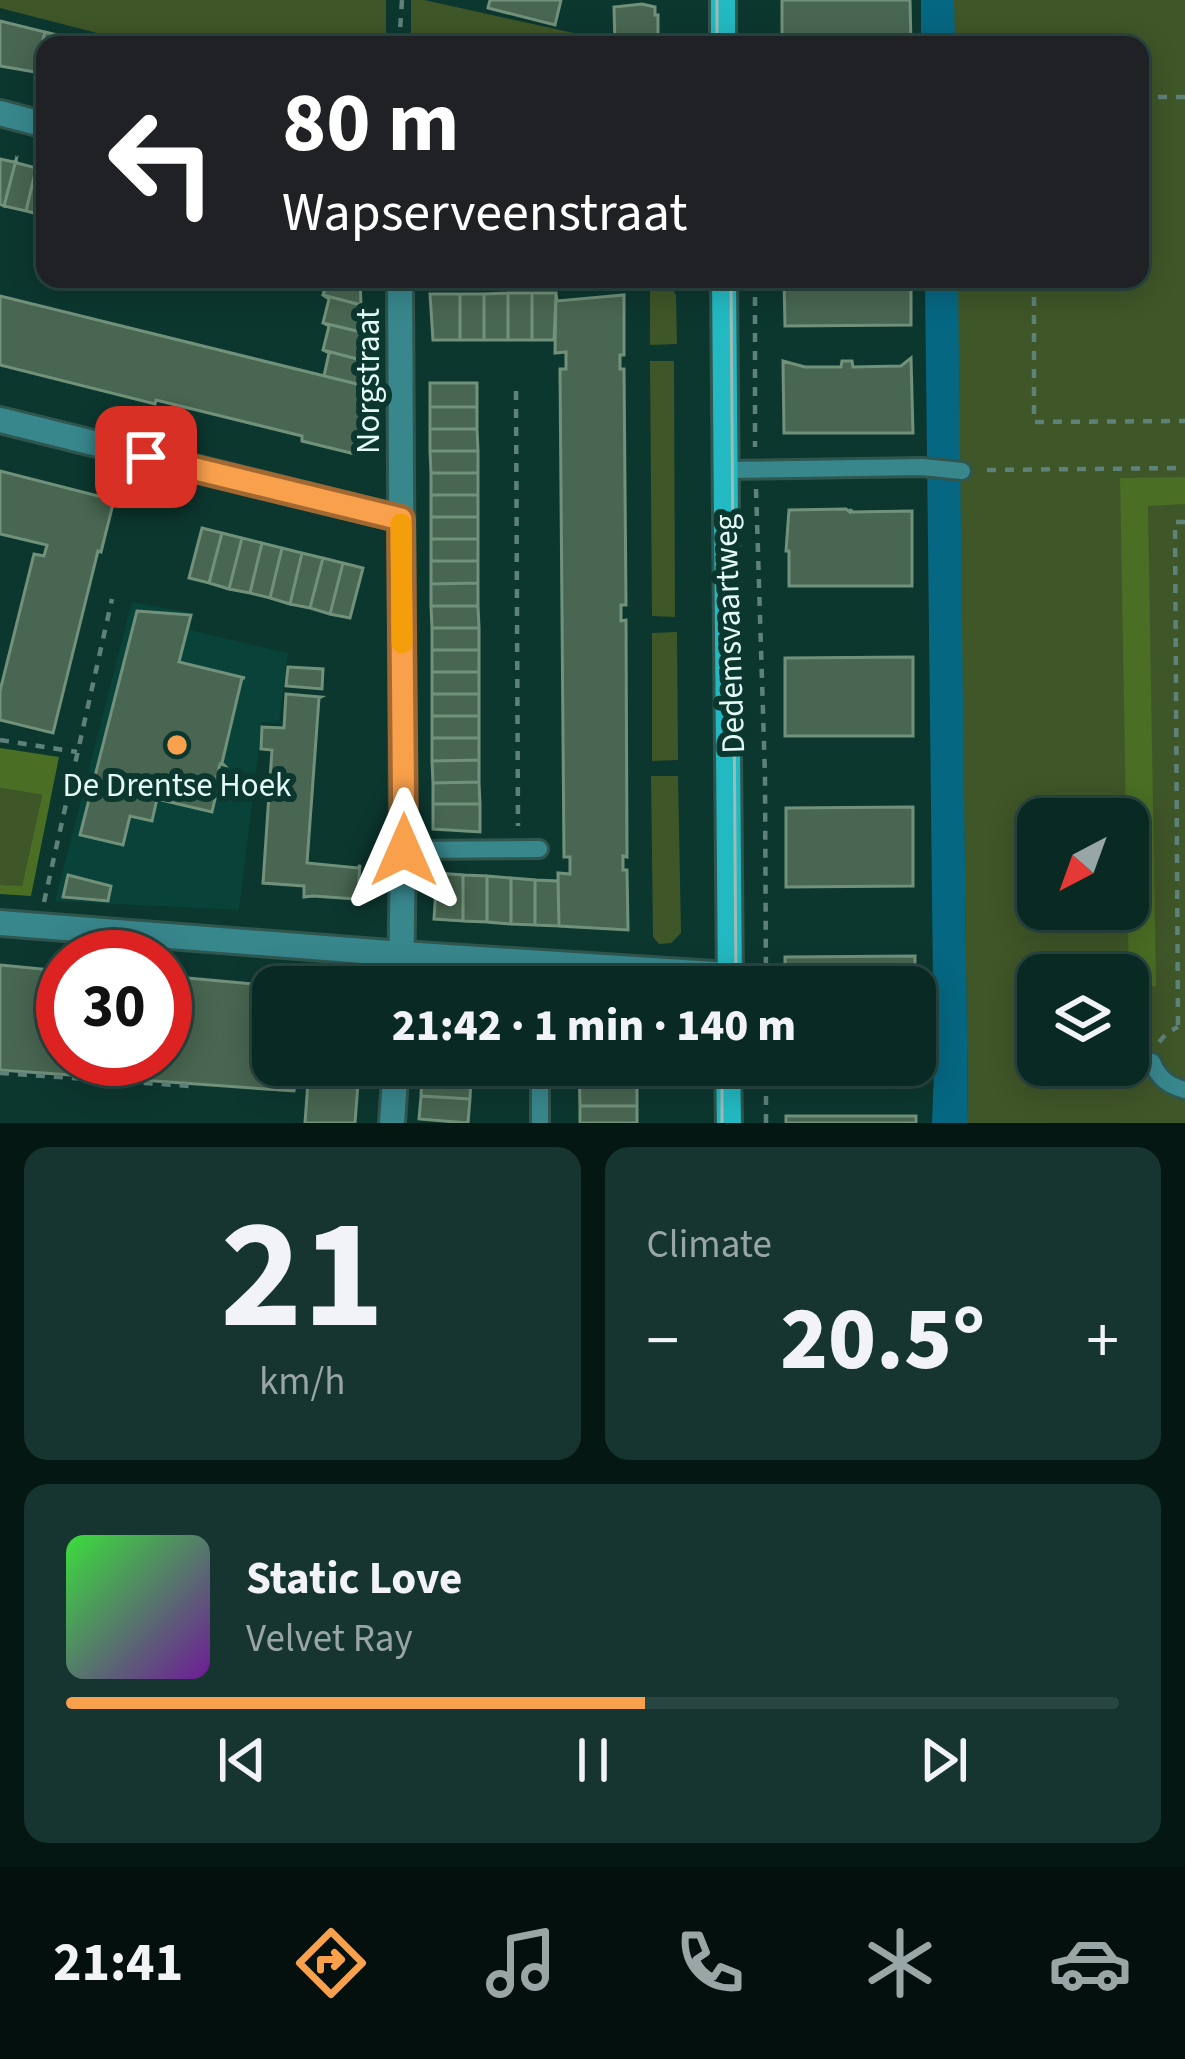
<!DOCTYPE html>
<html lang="en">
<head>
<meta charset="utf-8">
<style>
	body { margin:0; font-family:"Source Sans 3",sans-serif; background:#173530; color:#f1f3f6; height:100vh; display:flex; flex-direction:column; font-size:45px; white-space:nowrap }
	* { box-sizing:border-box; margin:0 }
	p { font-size:39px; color:#99a6a6 }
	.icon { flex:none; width:66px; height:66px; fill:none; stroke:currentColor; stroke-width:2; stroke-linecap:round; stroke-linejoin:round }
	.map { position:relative; height:1123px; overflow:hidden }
	.panel { display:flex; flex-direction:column; gap:24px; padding:24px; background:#051713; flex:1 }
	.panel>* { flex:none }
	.top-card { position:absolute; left:36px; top:36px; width:1113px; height:252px; border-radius:24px; box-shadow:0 6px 30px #0003,0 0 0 3px #294541; background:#202124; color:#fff; overflow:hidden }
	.needle { width:78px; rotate:221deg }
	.tools { position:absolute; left:1017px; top:798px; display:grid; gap:24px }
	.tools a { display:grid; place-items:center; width:132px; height:132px; border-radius:24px; background:#092923; box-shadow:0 6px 30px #0003,0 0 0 3px #294541; font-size:60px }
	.speed { position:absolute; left:36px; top:930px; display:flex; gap:24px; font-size:60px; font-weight:700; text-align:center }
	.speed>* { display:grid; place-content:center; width:156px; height:156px; border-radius:50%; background:#092923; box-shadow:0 6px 30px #0003,0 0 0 3px #294541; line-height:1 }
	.speed .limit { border:18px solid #d22; background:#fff; color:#111 }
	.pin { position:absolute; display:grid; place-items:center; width:102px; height:102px; color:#fff; margin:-51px; border-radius:24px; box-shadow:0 6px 18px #0006 }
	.me { position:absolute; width:132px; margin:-66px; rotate:0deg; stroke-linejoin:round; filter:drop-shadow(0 0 9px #0008) }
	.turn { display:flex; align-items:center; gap:42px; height:252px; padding:0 48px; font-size:54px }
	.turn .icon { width:156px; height:156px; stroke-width:2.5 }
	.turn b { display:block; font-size:84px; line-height:102px }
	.big { font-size:90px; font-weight:800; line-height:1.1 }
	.panel .tile { flex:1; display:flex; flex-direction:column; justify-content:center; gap:18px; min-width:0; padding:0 42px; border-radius:24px; background:#173530 }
	.panel .dial { align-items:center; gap:0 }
	.dial b { font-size:156px; line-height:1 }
	.song { display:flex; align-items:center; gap:36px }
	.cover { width:144px; height:144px; border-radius:18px; background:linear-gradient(135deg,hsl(120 70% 55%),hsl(280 70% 35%)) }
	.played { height:12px; border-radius:6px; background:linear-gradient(90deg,#f9a04c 55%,#294541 55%) }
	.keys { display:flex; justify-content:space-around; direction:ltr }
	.heat { display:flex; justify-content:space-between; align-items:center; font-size:66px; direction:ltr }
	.panel .tiles { flex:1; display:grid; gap:24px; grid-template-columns:1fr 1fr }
	.tile:last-child { grid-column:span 2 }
	.trip { position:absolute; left:252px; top:966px; width:684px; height:120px; border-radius:24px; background:#092923; box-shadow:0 6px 30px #0003,0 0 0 3px #294541; font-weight:800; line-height:120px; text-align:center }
	.tab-bar { display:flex; height:192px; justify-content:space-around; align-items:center; background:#04100e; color:#99a6a6 }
	.tab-bar .icon { width:84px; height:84px }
	.tab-bar .on { color:#f9a04c }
	.tab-bar b { font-size:54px; color:#f1f3f6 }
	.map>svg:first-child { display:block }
	.built { fill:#084238 }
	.green { fill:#3f5628; fill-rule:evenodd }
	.forest { fill:#4a6e24 }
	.water { fill:#066782 }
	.building { fill:#486651; stroke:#72917b; stroke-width:3 }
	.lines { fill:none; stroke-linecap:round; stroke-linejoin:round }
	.lane-casing { stroke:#2f564f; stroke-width:22 }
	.street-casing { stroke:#2f564f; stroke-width:30 }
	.secondary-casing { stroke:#2f564f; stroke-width:30 }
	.path { stroke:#5e817a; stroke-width:4.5; stroke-dasharray:9 9; stroke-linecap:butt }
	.lane { stroke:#38878d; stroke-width:16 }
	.street { stroke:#38878d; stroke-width:24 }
	.secondary { stroke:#23b9c2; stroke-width:24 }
	.tram { stroke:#9ebbb4; stroke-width:3 }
	.route-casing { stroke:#a26831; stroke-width:30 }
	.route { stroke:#f9a04c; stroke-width:21 }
	.slow { stroke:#f59e0b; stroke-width:21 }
	.poi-dot { fill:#f9a04c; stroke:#0c372f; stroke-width:4.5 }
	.labels { text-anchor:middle; stroke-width:12; stroke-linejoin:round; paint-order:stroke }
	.street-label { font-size:33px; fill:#e4faf4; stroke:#0c372f }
	.poi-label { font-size:33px; fill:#e4faf4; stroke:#0c372f }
</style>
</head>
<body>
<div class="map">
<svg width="1185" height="1123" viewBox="0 0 1185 1123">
	<rect width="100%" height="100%" fill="#0c372f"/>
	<path class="built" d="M132,602L192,613L190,630L288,653L279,723L262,722L239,910L55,901Z"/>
	<path class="green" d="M0,0H386V45H144L0,8Z
		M411,0H424L605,40V45H411Z
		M953,0H1185V1123H968L957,279H1140V45H954ZM1038,819H1128V909H1038ZM1038,975H1128V1065H1038Z
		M650,281L670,285L676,295L677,344L650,345Z
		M650,361H674L675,617L652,616Z
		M677,632L678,760L652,761V633Z
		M651,776H678L681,933L671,943L659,944L653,937Z
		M0,788L42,795L22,887L0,885Z"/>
	<path class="forest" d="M1185,477V504L1148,506L1156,986L1129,988L1120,478Z
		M0,748L59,757L31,896L0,894V885L22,886L42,795L0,788Z"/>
	<path class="water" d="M921,0H954L955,45H921Z
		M925,279H958L968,1123H932L934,1070Z"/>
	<path class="building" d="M490,0H561L555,25L488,8Z
		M782,0H910L911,45H782Z
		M642,4L655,7V15H658V45H615L614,7Z
		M0,21L45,32L35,72L0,66Z
		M45,32L97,45H45V74L35,72Z
		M0,159L14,162L16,160L4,206L0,204Z
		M16,160L17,163L36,168L37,165L26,211L4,206Z
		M37,165L45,170V216L26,211Z
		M328,279H360L361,305L323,295Z
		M784,279H911V325L785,326Z
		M508,293V340H484V294Z
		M508,293H532V340H508Z
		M532,293H556L554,340H532Z
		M556,293L557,301L624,295V355H620V369H624L626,605H621V621L626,620L627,857L623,856V870H627L628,930L559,926L558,873L570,874V857H564L560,369H566V352L555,353Z
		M430,294H460V340H433Z
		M460,294H484V340H460Z
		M323,295L361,305V332L323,323L329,299Z
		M0,296L361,385L359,388V455L302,441V436L156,400L155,404L0,365Z
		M323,323L361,332V360L323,350L329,326Z
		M323,350L361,360V385L324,376L329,353Z
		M911,358L913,433H784L783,361L805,367H841L842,361H852L853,367L901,366Z
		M430,383H477V407H430Z
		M430,407H477V429H430Z
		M430,429H477L478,451H430Z
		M430,451H478V473H431Z
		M0,471L114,500L101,552L98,551L53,733L0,720V691L34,554L44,556L47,545L0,534Z
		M431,473H478V495H431Z
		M431,495H478V517H431Z
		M846,509L850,512L851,509V512L912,511V586H789V551H786L789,510Z
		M431,517H478V539H431Z
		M202,528L222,533L209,583L189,578Z
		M222,533L242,538L229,589L209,583Z
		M242,538L262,543L250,593L229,589Z
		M431,539H478V561H431Z
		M262,543L282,548L270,598L250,593Z
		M282,548L302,553L290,604L270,598Z
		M302,553L323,558L310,608L290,604Z
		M323,558L343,563L330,614L310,608Z
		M431,561H478V583L431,584Z
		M343,563L363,568L350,618L330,614Z
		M478,583V606H431V584Z
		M431,606H478L479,628H432Z
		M137,611L191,615L179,662L245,678H242L222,763L224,765L220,764L217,776L220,777L212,812L157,799L152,821L130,816L123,845L80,835Z
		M432,628H479V650H432Z
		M432,650H479V672H432Z
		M913,657V736H785V658Z
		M288,667L323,669L322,689L286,686Z
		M432,672H479V694H432Z
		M286,694L321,697L319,698L307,863L358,868L360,865L357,901L356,899L313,896L304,897V886L263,883L272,750L261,749L262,727L284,728Z
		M432,694H479V716H432Z
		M432,716H479V738H432Z
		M432,738H479V760L432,761Z
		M479,760V782L433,783L432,761Z
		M479,782L480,804H433V783Z
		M433,804H480V832L433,829Z
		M913,807V886L786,887V808Z
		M437,873L463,875V921L434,919Z
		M68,875L111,886L108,901L63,897Z
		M463,875L487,876V922L463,921Z
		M487,876L511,878V924L487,922Z
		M511,878L535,880V925L511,924Z
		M535,880L558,881L559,926L535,925Z
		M915,956V983H904L905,987H785V957Z
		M0,965L63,971V1059H165V976L287,987H273V1065H298L294,1091L0,1070Z
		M579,1065H637V1106H580Z
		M309,1067L359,1070L355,1123H305Z
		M422,1071L471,1075L470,1099L421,1096Z
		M421,1096L470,1099L468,1123L419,1119Z
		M580,1106H637V1123H580Z
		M786,1116H916V1123H786Z"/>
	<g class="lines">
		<defs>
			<path id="lane" d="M725,470L922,467L962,471
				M403,850L539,849
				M1128,1061L1152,1062C1159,1078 1167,1085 1185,1090
				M479,1065L540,1071V1123"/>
			<path id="street" d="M0,113L45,125
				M400,279L403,850L401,987
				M0,420L401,519
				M0,923L402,954L730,975
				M392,1123L396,1065"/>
			<path id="secondary" d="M723,0V45
				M724,279L730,987
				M728,1065L729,1123"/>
		</defs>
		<use href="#lane" class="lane-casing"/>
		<use href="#street" class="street-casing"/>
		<use href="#secondary" class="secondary-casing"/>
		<path class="path" d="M399,45L402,0
			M1140,97H1185
			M755,279V447
			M1034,279V422L1185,421
			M516,391L518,826
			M987,470L1185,468
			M756,489L765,776L766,987
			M1185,522H1175L1178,1027H1185
			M0,740L77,752
			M44,902L112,599
			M1159,1042L1168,1032L1178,1027
			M0,1073L189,1086
			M766,1123V1065"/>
		<use href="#lane" class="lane"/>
		<use href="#street" class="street"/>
		<use href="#secondary" class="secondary"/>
		<path class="tram" d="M717,0V45
			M731,279L736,987
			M722,1065V1123"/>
	</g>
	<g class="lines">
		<defs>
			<path id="route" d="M146,457L401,519L404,850"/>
		</defs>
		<use href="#route" class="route-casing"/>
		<use href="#route" class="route"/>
		<path class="slow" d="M401,524L402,643"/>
	</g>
	<circle class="poi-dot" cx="177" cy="745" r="12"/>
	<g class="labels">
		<g class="street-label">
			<text transform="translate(367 381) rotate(-90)" y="12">Norgstraat</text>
			<text transform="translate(728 634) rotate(-92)" y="12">Dedemsvaartweg</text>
		</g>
		<g class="poi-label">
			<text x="177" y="796">De Drentse Hoek</text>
		</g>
	</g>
</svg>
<div class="tools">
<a><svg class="needle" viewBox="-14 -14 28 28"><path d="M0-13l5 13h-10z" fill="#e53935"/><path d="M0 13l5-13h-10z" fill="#99a6a6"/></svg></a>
<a><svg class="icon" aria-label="layers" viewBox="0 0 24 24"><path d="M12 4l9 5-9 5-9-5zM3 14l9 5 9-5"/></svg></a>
</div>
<div class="speed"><div class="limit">30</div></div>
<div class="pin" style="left:146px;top:457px;background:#d93025"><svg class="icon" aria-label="arrive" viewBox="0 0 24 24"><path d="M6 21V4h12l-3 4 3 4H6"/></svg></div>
<svg class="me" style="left:404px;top:850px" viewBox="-20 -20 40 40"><path d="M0-17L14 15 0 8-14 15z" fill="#f9a04c" stroke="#fff" stroke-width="4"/></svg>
<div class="trip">21:42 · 1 min · 140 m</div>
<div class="top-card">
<div class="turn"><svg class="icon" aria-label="left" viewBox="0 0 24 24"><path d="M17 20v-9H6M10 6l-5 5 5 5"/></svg><div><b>80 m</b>Wapserveenstraat</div></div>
</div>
</div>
<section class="panel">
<div class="tiles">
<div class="tile dial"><b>21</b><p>km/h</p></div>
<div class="tile"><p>Climate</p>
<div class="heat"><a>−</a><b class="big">20.5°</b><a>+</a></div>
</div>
<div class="tile">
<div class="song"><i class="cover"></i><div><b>Static Love</b><p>Velvet Ray</p></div></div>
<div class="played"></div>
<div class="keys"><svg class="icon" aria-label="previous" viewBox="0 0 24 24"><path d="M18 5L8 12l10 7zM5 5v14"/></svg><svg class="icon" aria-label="pause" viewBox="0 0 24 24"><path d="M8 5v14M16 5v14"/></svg><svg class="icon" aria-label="next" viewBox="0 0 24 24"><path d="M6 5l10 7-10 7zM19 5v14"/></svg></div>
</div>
</div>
</section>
<nav class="tab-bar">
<b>21:41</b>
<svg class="icon on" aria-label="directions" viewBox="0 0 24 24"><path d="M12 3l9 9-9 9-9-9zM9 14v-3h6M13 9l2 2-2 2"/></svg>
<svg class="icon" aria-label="music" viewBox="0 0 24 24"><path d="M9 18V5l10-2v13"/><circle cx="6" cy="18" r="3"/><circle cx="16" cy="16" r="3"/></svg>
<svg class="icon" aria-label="phone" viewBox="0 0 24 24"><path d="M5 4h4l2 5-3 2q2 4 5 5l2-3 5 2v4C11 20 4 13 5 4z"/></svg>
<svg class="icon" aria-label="climate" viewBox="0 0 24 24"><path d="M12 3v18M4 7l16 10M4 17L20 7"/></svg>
<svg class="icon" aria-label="car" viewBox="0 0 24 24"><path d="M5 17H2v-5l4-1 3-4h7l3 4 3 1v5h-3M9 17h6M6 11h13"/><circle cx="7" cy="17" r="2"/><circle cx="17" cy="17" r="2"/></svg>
</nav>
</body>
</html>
